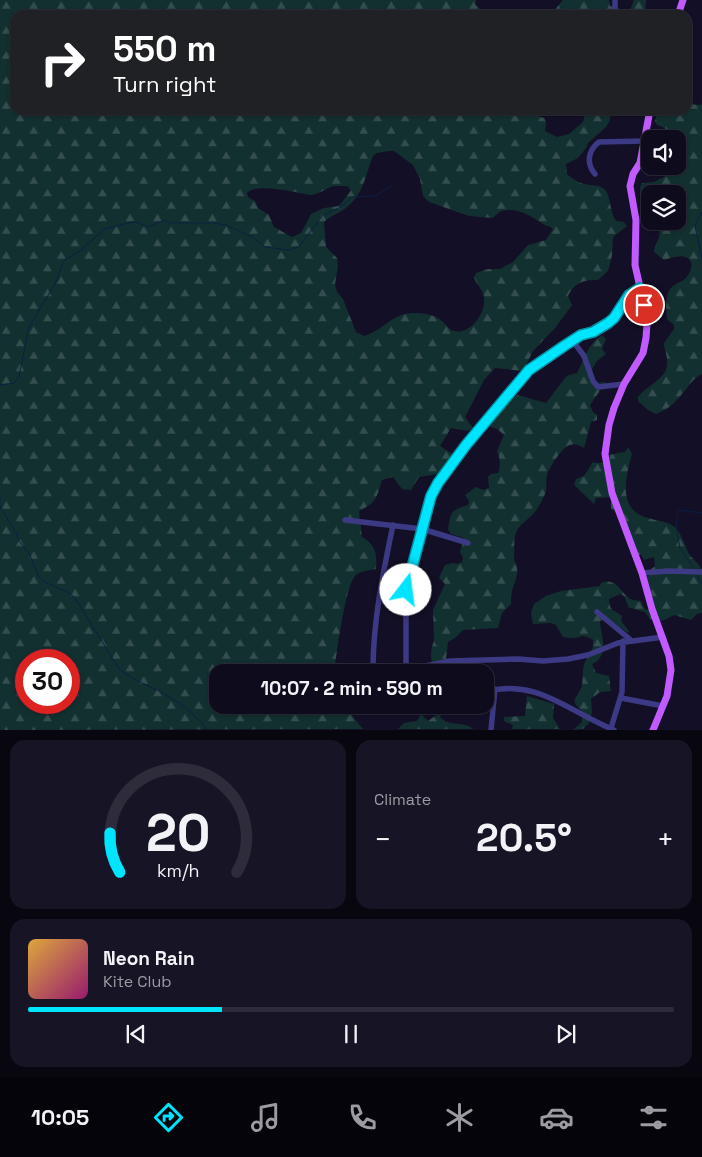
<!DOCTYPE html>
<html lang="en">
<head>
<meta charset="utf-8">
<style>
	body { margin:0; font-family:"Space Grotesk",sans-serif; background:#171425; color:#f1f3f6; height:100vh; display:flex; flex-direction:column; font-size:19px; white-space:nowrap }
	* { box-sizing:border-box; margin:0 }
	p { font-size:16px; color:#9b9ba3 }
	.icon { flex:none; width:28px; height:28px; fill:none; stroke:currentColor; stroke-width:2; stroke-linecap:round; stroke-linejoin:round }
	.map { position:relative; height:730px; overflow:hidden }
	.panel { display:flex; flex-direction:column; gap:10px; padding:10px; background:#08060f; flex:1 }
	.panel>* { flex:none }
	.hud { position:absolute; left:10px; top:10px; width:682px; height:105px; border-radius:15px; box-shadow:0 1px 4px #0004,0 0 0 1px #2e2b3b; background:#202124; color:#fff; overflow:hidden }
	.buttons { position:absolute; left:641px; top:130px; display:grid; gap:10px }
	.buttons a { display:grid; place-items:center; width:45px; height:45px; border-radius:10px; background:#0e0b1c; box-shadow:0 1px 4px #0004,0 0 0 1px #2e2b3b; font-size:25px }
	.speed { position:absolute; left:15px; top:649px; display:flex; gap:10px; font-size:25px; font-weight:700; text-align:center }
	.speed>* { display:grid; place-content:center; width:65px; height:65px; border-radius:50%; background:#0e0b1c; box-shadow:0 1px 4px #0004,0 0 0 1px #2e2b3b; line-height:1 }
	.speed .limit { border:8px solid #d22; background:#fff; color:#111 }
	.pin { position:absolute; display:grid; place-items:center; width:42px; height:42px; color:#fff; margin:-21px; border:2px solid #fff; border-radius:50%; box-shadow:0 1px 5px #0007 }
	.me { position:absolute; width:55px; margin:-28px; rotate:15deg; stroke-linejoin:round; filter:drop-shadow(0 0 4px #0008) }
	.turn { display:flex; align-items:center; gap:18px; height:105px; padding:0 20px; font-size:22px }
	.turn .icon { width:65px; height:65px; stroke-width:2.5 }
	.turn b { display:block; font-size:35px; line-height:42px }
	.big { font-size:38px; font-weight:600; line-height:1.1 }
	.panel .widget { flex:1; display:flex; flex-direction:column; justify-content:center; gap:8px; min-width:0; padding:0 18px; border-radius:15px; background:#171425 }
	.panel .dial { align-items:center; gap:0 }
	.dial svg { height:130px; overflow:visible; fill:none; stroke:#2e2b3b; stroke-width:7; stroke-linecap:round; text-anchor:middle }
	.dial text { fill:#f1f3f6; stroke:none }
	.song { display:flex; align-items:center; gap:15px }
	.cover { width:60px; height:60px; border-radius:8px; background:linear-gradient(135deg,hsl(40 70% 55%),hsl(320 70% 35%)) }
	.played { height:5px; border-radius:2px; background:linear-gradient(90deg,#00e5ff 30%,#2e2b3b 30%) }
	.keys { display:flex; justify-content:space-around; direction:ltr }
	.heat { display:flex; justify-content:space-between; align-items:center; font-size:28px; direction:ltr }
	.panel .tiles { flex:1; display:grid; gap:10px; grid-template-columns:1fr 1fr }
	.widget:last-child { grid-column:span 2 }
	.trip { position:absolute; left:209px; top:664px; width:285px; height:50px; border-radius:15px; background:#0e0b1c; box-shadow:0 1px 4px #0004,0 0 0 1px #2e2b3b; font-weight:600; line-height:50px; text-align:center }
	.tabs { display:flex; height:80px; justify-content:space-around; align-items:center; background:#06040b; color:#9b9ba3 }
	.tabs .icon { width:35px; height:35px }
	.tabs .on { color:#00e5ff }
	.tabs b { font-size:22px; color:#f1f3f6 }
	.map>svg:first-child { display:block }
	.forest { fill:url(#forest-firs); fill-rule:evenodd }
	.lines { fill:none; stroke-linecap:round; stroke-linejoin:round }
	.stream { stroke:#0a1f44; stroke-width:1 }
	.minor { stroke:#3d3a85; stroke-width:5.5 }
	.major { stroke:#c25bff; stroke-width:7 }
	.route-casing { stroke:#0095a6; stroke-width:12 }
	.route { stroke:#00e5ff; stroke-width:9 }
</style>
</head>
<body>
<div class="map">
<svg width="702" height="730" viewBox="0 0 702 730">
	<defs>
		<pattern id="forest-firs" width="22" height="20" patternUnits="userSpaceOnUse" patternTransform="scale(1.25)"><rect width="22" height="20" fill="#12302f"/><path d="M5 1l3.5 6h-7zM16 11l3.5 6h-7z" fill="#344d4e"/></pattern>
	</defs>
	<rect width="100%" height="100%" fill="#130f26"/>
	<path class="forest" d="M0,0H476L475,4L481,10L483,15H15V110H518L544,118L546,122L545,131L557,137L569,134L583,122L586,110H611L610,120L606,127L588,143L586,148L578,158L566,164L567,174C571,178 579,183 584,184C592,186 601,184 606,191C611,200 610,212 616,221L624,222L627,226L613,237L612,256L608,271L598,280C584,280 575,282 568,296L572,305L555,328L533,351L523,371L495,368L484,380L465,417L473,428L467,431L451,428L440,446L452,454L438,474L419,477L411,490L402,489L393,477L382,480C376,499 377,502 359,511L362,537C376,545 377,554 376,569C371,570 362,571 357,574C345,582 337,655 334,672H218V705H343L363,729L0,730ZM389,151H394L413,165L420,179L423,196L429,202L469,216L492,218C496,216 498,212 502,211C516,207 532,216 543,224C547,227 549,225 553,229L546,240L528,245L513,262L500,269H488L476,273L474,278C477,285 483,290 484,298C486,313 470,335 454,331C449,330 446,324 442,321C434,314 423,313 412,313C390,315 384,330 364,336L356,332L343,299L337,292L335,284L338,266L337,258L326,247L324,222C331,215 341,213 348,206C364,193 366,173 373,156L377,153ZM333,186H347L351,190L350,192L339,206L324,208L311,214L301,233L292,237L274,227L269,215L258,208L255,201L248,197L247,193C258,182 296,193 311,195C320,194 325,189 333,186ZM26,660H69V702H26Z
		M563,0H609L610,6L621,9L630,10L634,0H646L645,15H552L557,7Z
		M702,103V374C692,379 689,386 682,394C675,403 667,410 656,414L648,410L638,401V397C646,386 667,379 667,364C668,356 664,350 664,343L674,329V325L667,319C666,310 665,299 669,291C672,284 680,283 685,279C690,274 695,263 688,258C680,254 672,258 664,260L654,252C654,243 663,238 658,228L649,225L641,205L640,187L642,183L654,182L666,176L667,166H678V139H670C671,130 664,127 657,125L655,121L659,110H688V104L701,105ZM650,194H678V221H650Z
		M602,335L606,339L602,349L606,354L597,361L592,369L596,383L606,382L590,405L593,412L597,415V420L591,422L584,448C580,446 575,443 570,445C562,447 549,468 547,475C545,481 548,487 545,494C542,501 537,511 531,516C525,522 519,525 516,533C513,540 515,551 514,560C521,571 515,580 512,591C511,595 511,600 511,604L502,613L498,628L463,630L455,638L448,642L446,658L453,663L486,666L490,673L488,685L485,687V672H438L432,668C431,659 430,649 434,641L433,610L445,584L439,578L445,565L453,563L458,564L462,562L463,558L460,552L464,538L451,534L448,529C451,513 450,510 468,505L469,501L465,495L476,487L483,490L489,488L488,477L491,474L498,473C501,467 500,457 497,451L504,435L497,429L489,426C495,414 506,401 518,395L546,403L565,378L569,375L577,373C585,358 587,345 602,335Z
		M628,447L632,454C627,472 618,504 640,515C651,521 665,519 676,528C681,534 685,545 688,552C691,559 700,563 702,571C702,579 702,603 702,613L697,614L691,620L674,615C663,621 663,622 650,619L645,612C639,611 635,608 629,608L624,596L620,594L609,599C610,612 613,609 622,616L621,621L629,631L628,633L608,619L600,621C600,632 608,649 599,659C597,662 594,663 592,664L596,673L609,676L611,691L600,692L591,699L592,712L589,723L583,729L573,730L582,722V711C567,699 579,698 582,685C583,679 582,672 584,665C585,660 589,657 591,652C593,648 593,644 593,640C578,632 583,639 572,638C569,638 566,637 563,637L556,625L551,623L533,624L531,613L534,604L546,596L561,591L600,586L601,583C618,576 621,596 633,600C634,600 640,601 641,601L644,608L646,610L650,609L641,577L649,576L651,569L655,566L654,557L644,560L641,554L633,558L617,513L611,509V497L596,498L594,504L574,485L576,479L584,476L593,462L597,463L609,462L610,455L617,453L625,452Z
		M527,696L554,704L553,718L560,729H512L513,725L504,721V717L525,716Z
		M442,711L440,717C450,728 463,720 473,729H398L404,723L417,721L421,714L428,721Z"/>
	<g class="lines">
		<path class="stream" d="M702,212L695,226L702,259
			M0,385L14,383L19,376L29,327L55,284L64,260L80,251L105,229L132,222H136L148,227L164,220L171,223H213L226,225L254,238L265,247L289,250L298,247L301,244L323,215L339,208L353,197L375,196L390,187
			M0,496V505
			M0,506L16,533L19,541L29,553L39,577L45,582L71,594L77,601L119,669C130,678 144,684 157,690C176,700 194,712 207,730
			M694,569L680,548L676,526L678,510L702,513
			M697,575L702,584"/>
		<path class="minor" d="M615,0V15
			M595,174C586,164 588,150 599,142L644,141
			M573,341L584,356L593,381L598,387L624,384
			M345,520L422,529L468,543
			M642,573L668,571L702,572
			M597,612L632,641
			M342,666L395,672
			M373,670C373,621 383,573 393,525
			M406,670L450,661L518,659L543,661L568,659L588,655L618,643L663,637
			M406,672V590L419,544L423,520L431,496L438,483L466,445L529,370L563,346L581,335L593,331L608,323L614,318L629,295L640,288
			M485,692C536,677 569,712 614,730
			M621,698L663,706
			M358,708C387,714 405,714 433,705
			M611,728L622,692L623,641
			M491,730L495,689"/>
		<path class="major" d="M678,15L683,0
			M650,110L640,163L633,174L630,186L636,220L635,265L644,305L647,324L646,338L643,353L624,384L614,408L609,425L605,454L612,493L642,573L652,609L669,656L671,670L667,696L653,730"/>
	</g>
	<g class="lines">
		<defs>
			<path id="route" d="M406,590L431,496L438,483L466,445L529,370L564,346L581,335L593,332L608,323L614,318L629,295L640,288L644,305"/>
		</defs>
		<use href="#route" class="route-casing"/>
		<use href="#route" class="route"/>
	</g>
</svg>
<div class="buttons">
<a><svg class="icon" aria-label="sound" viewBox="0 0 24 24"><path d="M4 9h4l5-4v14l-5-4H4zM17 9q2 3 0 6"/></svg></a>
<a><svg class="icon" aria-label="layers" viewBox="0 0 24 24"><path d="M12 4l9 5-9 5-9-5zM3 14l9 5 9-5"/></svg></a>
</div>
<div class="speed"><div class="limit">30</div></div>
<div class="pin" style="left:644px;top:305px;background:#d93025"><svg class="icon" aria-label="arrive" viewBox="0 0 24 24"><path d="M6 21V4h12l-3 4 3 4H6"/></svg></div>
<svg class="me" style="left:406px;top:590px" viewBox="-20 -20 40 40"><circle r="19" fill="#fff"/><path d="M0-13L10 11 0 6-10 11z" fill="#00e5ff"/></svg>
<div class="trip">10:07 · 2 min · 590 m</div>
<div class="hud">
<div class="turn"><svg class="icon" aria-label="right" viewBox="0 0 24 24"><path d="M7 20v-9h11M14 6l5 5-5 5"/></svg><div><b>550 m</b>Turn right</div></div>
</div>
</div>
<section class="panel">
<div class="tiles">
<div class="widget dial"><svg viewBox="0 0 100 80">
<path d="M14 69A42 42 0 1 1 86 69"/>
<path d="M14 69A42 42 0 0 1 8 45" stroke="#00e5ff"/>
<text x="50" y="56" font-size="32" font-weight="700">20</text>
<text x="50" y="72" font-size="11">km/h</text>
</svg></div>
<div class="widget"><p>Climate</p>
<div class="heat"><a>−</a><b class="big">20.5°</b><a>+</a></div>
</div>
<div class="widget">
<div class="song"><i class="cover"></i><div><b>Neon Rain</b><p>Kite Club</p></div></div>
<div class="played"></div>
<div class="keys"><svg class="icon" aria-label="previous" viewBox="0 0 24 24"><path d="M18 5L8 12l10 7zM5 5v14"/></svg><svg class="icon" aria-label="pause" viewBox="0 0 24 24"><path d="M8 5v14M16 5v14"/></svg><svg class="icon" aria-label="next" viewBox="0 0 24 24"><path d="M6 5l10 7-10 7zM19 5v14"/></svg></div>
</div>
</div>
</section>
<nav class="tabs">
<b>10:05</b>
<svg class="icon on" aria-label="directions" viewBox="0 0 24 24"><path d="M12 3l9 9-9 9-9-9zM9 14v-3h6M13 9l2 2-2 2"/></svg>
<svg class="icon" aria-label="music" viewBox="0 0 24 24"><path d="M9 18V5l10-2v13"/><circle cx="6" cy="18" r="3"/><circle cx="16" cy="16" r="3"/></svg>
<svg class="icon" aria-label="phone" viewBox="0 0 24 24"><path d="M5 4h4l2 5-3 2q2 4 5 5l2-3 5 2v4C11 20 4 13 5 4z"/></svg>
<svg class="icon" aria-label="climate" viewBox="0 0 24 24"><path d="M12 3v18M4 7l16 10M4 17L20 7"/></svg>
<svg class="icon" aria-label="car" viewBox="0 0 24 24"><path d="M5 17H2v-5l4-1 3-4h7l3 4 3 1v5h-3M9 17h6M6 11h13"/><circle cx="7" cy="17" r="2"/><circle cx="17" cy="17" r="2"/></svg>
<svg class="icon" aria-label="filters" viewBox="0 0 24 24"><path d="M4 7h16M4 17h16"/><circle cx="9" cy="7" r="2"/><circle cx="15" cy="17" r="2"/></svg>
</nav>
</body>
</html>
